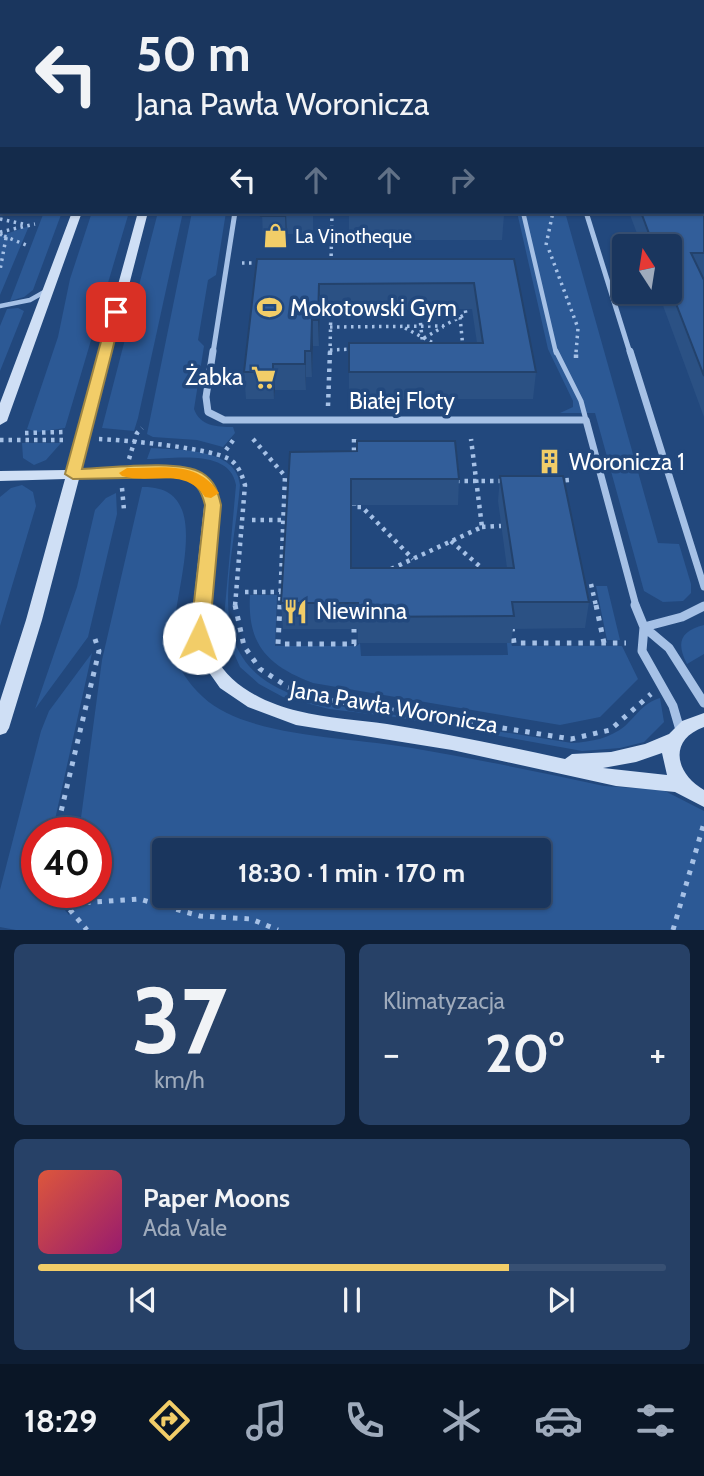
<!DOCTYPE html>
<html lang="pl">
<head>
<meta charset="utf-8">
<style>
	body { margin:0; font-family:Cabin,sans-serif; background:#274167; color:#f1f3f6; height:100vh; display:flex; flex-direction:column; font-size:26px; white-space:nowrap }
	* { box-sizing:border-box; margin:0 }
	p { font-size:23px; color:#9fabbc }
	.icon { flex:none; width:38px; height:38px; fill:none; stroke:currentColor; stroke-width:2; stroke-linecap:round; stroke-linejoin:round }
	.map { position:relative; height:930px; overflow:hidden }
	.drawer { display:flex; flex-direction:column; gap:14px; padding:14px; background:#0e1e34; flex:1 }
	.drawer>* { flex:none }
	.guide { position:absolute; left:0px; top:0px; width:705px; height:214px; box-shadow:0 2px 5px #0004,0 0 0 2px #385073; background:#1a365e; color:#f1f3f6; overflow:hidden }
	.needle { width:46px; rotate:348deg }
	.fabs { position:absolute; left:612px; top:234px; display:grid; gap:14px }
	.fabs a { display:grid; place-items:center; width:70px; height:70px; border-radius:7px; background:#1a365e; box-shadow:0 2px 5px #0004,0 0 0 2px #385073; font-size:35px }
	.speed { position:absolute; left:21px; top:817px; display:flex; gap:14px; font-size:35px; font-weight:700; text-align:center }
	.speed>* { display:grid; place-content:center; width:91px; height:91px; border-radius:50%; background:#1a365e; box-shadow:0 2px 5px #0004,0 0 0 2px #385073; line-height:1 }
	.speed .limit { border:10px solid #d22; background:#fff; color:#111 }
	.pin { position:absolute; display:grid; place-items:center; width:60px; height:60px; color:#fff; margin:-30px; border-radius:14px; box-shadow:0 4px 10px #0006 }
	.me { position:absolute; width:77px; margin:-38px; rotate:3deg; stroke-linejoin:round; filter:drop-shadow(0 0 5px #0008) }
	.turn { display:flex; align-items:center; gap:24px; height:147px; padding:0 21px; font-size:32px }
	.turn .icon { width:91px; height:91px; stroke-width:2.5 }
	.turn b { display:block; font-size:49px; line-height:60px }
	.lanes { display:flex; align-items:center; height:66px; padding:0 21px; background:#0003; justify-content:center; gap:35px; direction:ltr }
	.lanes .off { opacity:.35 }
	.big { font-size:52px; font-weight:700; line-height:1.1 }
	.drawer .tile { flex:1; display:flex; flex-direction:column; justify-content:center; gap:10px; min-width:0; padding:0 24px; border-radius:10px; background:#274167 }
	.drawer .dial { align-items:center; gap:0 }
	.dial b { font-size:91px; line-height:1 }
	.song { display:flex; align-items:center; gap:21px }
	.cover { width:84px; height:84px; border-radius:10px; background:linear-gradient(135deg,hsl(10 70% 55%),hsl(320 70% 35%)) }
	.played { height:7px; border-radius:4px; background:linear-gradient(90deg,#f2cd68 75%,#385073 75%) }
	.keys { display:flex; justify-content:space-around; direction:ltr }
	.heat { display:flex; justify-content:space-between; align-items:center; font-size:38px; direction:ltr }
	.drawer .tiles { flex:1; display:grid; gap:14px; grid-template-columns:1fr 1fr }
	.tile:last-child { grid-column:span 2 }
	.trip { position:absolute; left:152px; top:838px; width:399px; height:70px; border-radius:7px; background:#1a365e; box-shadow:0 2px 5px #0004,0 0 0 2px #385073; font-weight:700; line-height:70px; text-align:center }
	.dock { display:flex; height:112px; justify-content:space-around; align-items:center; background:#0a1626; color:#9fabbc }
	.dock .icon { width:49px; height:49px }
	.dock .current { color:#f2cd68 }
	.dock b { font-size:32px; color:#f1f3f6 }
	.map>svg:first-child { display:block }
	.green { fill:#2c5995; fill-rule:evenodd }
	.lines { fill:none; stroke-linecap:round; stroke-linejoin:round }
	.path-far3 { stroke:#a6c1e6; stroke-width:2.5; stroke-dasharray:2 3.5; stroke-linecap:butt }
	.path-far2 { stroke:#a6c1e6; stroke-width:3.5; stroke-dasharray:2.5 4.5; stroke-linecap:butt }
	.path-far1 { stroke:#a6c1e6; stroke-width:4.5; stroke-dasharray:3.5 5; stroke-linecap:butt }
	.path { stroke:#a6c1e6; stroke-width:5; stroke-dasharray:4.5 7; stroke-linecap:butt }
	.lane-far1 { stroke:#a6c1e6; stroke-width:4.5 }
	.lane { stroke:#a6c1e6; stroke-width:5 }
	.street-far2 { stroke:#a6c1e6; stroke-width:5 }
	.street-far1 { stroke:#a6c1e6; stroke-width:7 }
	.street { stroke:#a6c1e6; stroke-width:9 }
	.secondary { fill:#cfdff5; fill-rule:evenodd }
	.wall { fill:#2b5184 }
	.shaded-wall { fill:#23426c }
	.building { fill:#325e9a; stroke:#23426c; stroke-width:2 }
	.route { fill:#f2cd68; stroke:#9d8544; stroke-width:2 }
	.slow { fill:#f59e0b }
	.labels { text-anchor:middle; stroke-width:7; stroke-linejoin:round; paint-order:stroke }
	.far-poi-label { font-size:19px; fill:#fff; stroke:#22487d; text-anchor:start }
	.poi-label { font-size:23px; fill:#fff; stroke:#22487d; text-anchor:start }
	.street-label { font-size:23px; fill:#fff; stroke:#22487d }
</style>
</head>
<body>
<div class="map">
<svg width="704" height="930" viewBox="0 0 704 930">
	<rect width="100%" height="100%" fill="#22487d"/>
	<path class="green" d="M234,0H704V25V2Z
		M44,212H62L33,290L24,297L10,301Z
		M92,212H129L65,428L38,432L27,429L58,337L70,279Z
		M158,212H183L138,418L134,431L102,428Z
		M192,212H226L216,275L208,280L198,340L204,346L194,409C200,426 217,427 233,427L235,433L223,447L197,440L153,437L147,434Z
		M517,212H565L658,543L679,544L691,584V593L683,601L663,602L644,591L595,413H560L573,407V401L548,349Z
		M29,226L0,295V236Z
		M18,308L24,311L0,371V326L7,309Z
		M22,443H61L46,460L34,465L23,458Z
		M151,448C179,450 237,448 240,485C231,587 193,676 326,704L572,743C592,742 610,738 625,726C637,715 643,703 660,698L664,722L644,742L620,748L582,751L395,717L329,709L283,697L259,684L240,667L223,629L236,485C230,448 173,459 147,459Z
		M22,485L33,492L36,506L0,626V497L11,488Z
		M142,487C222,485 167,603 174,648C177,668 189,684 203,697C246,738 353,737 412,748C476,759 540,772 604,786L663,790L704,811V930H16L0,927V890L41,731L49,711L92,653L52,833H37V892L51,893L69,915L71,893L96,892V833H79L102,660ZM164,850H539V896H164Z
		M116,493L117,514L88,637L35,709L77,587L95,510L106,498Z
		M596,586H607L620,640H607Z
		M250,595H277L275,646H357L360,643L361,656L508,655L507,643H511L512,646H622L638,679L600,717L560,725L313,683C268,666 247,645 250,595Z
		M704,625V654L687,664C676,643 680,631 704,625Z"/>
	<g class="lines">
		<path class="path-far3" d="M86,2L89,0
			M97,2L101,0"/>
		<path class="path-far2" d="M0,219L23,224
			M0,232L35,224
			M0,234L6,238L0,270
			M4,236L26,245
			M614,244L645,243
			M546,245L553,212
			M549,250L578,328L576,353
			M242,263H261
			M331,263L332,212
			M419,309L423,347
			M460,317L463,348
			M330,327L443,326L466,314L465,309
			M405,328L437,345
			M424,338L443,327
			M330,350L353,349
			M330,353L331,304"/>
		<path class="path-far1" d="M576,358V351
			M328,406L330,351
			M25,433L65,432
			M99,439C123,440 217,448 232,461C240,468 242,476 245,485L235,606
			M253,439L285,476L280,606
			M354,439V456
			M0,440H66
			M226,450L234,439
			M129,459L137,433L142,428
			M456,481H503
			M557,481L570,480
			M122,488L124,510
			M354,502V507H362L413,559
			M252,520H284
			M482,527L501,526
			M451,541L485,571
			M391,569L482,527L471,439
			M591,584L596,606
			M245,592H281"/>
		<path class="path" d="M235,605L244,646L260,669L288,687L330,700L571,739L610,730L651,694
			M280,605L278,644H354V624
			M596,605L604,643
			M512,627L514,643H626
			M56,833L99,651L95,639
			M55,892L87,930
			M63,904L139,899L200,916L251,919L278,930
			M673,930L704,823"/>
		<path class="lane-far1" d="M523,212L556,353
			M0,306L30,300L46,291"/>
		<path class="lane" d="M556,351L581,401L586,420"/>
		<path class="street-far2" d="M586,212L630,353
			M213,353L235,212"/>
		<path class="street-far1" d="M213,351L206,397L208,412L224,420H586L636,606
			M630,351L704,587"/>
		<path class="street" d="M635,605L644,627L642,651L673,706L680,730
			M644,627L669,648L704,703
			M644,627L682,617L704,606"/>
		<path class="secondary" d="M146,0H154L145,2Z
			M196,0H204L195,2Z
			M72,212H82L7,421L0,425V403Z
			M138,212H148L81,470C101,469 122,469 142,468C173,468 216,462 220,505C216,549 198,616 216,657C229,686 269,705 298,711C327,718 358,720 387,724C447,734 506,746 565,759L572,754L611,752L645,744L669,734L682,721L704,713V727C668,740 675,773 704,790V807L675,792L616,786L452,750L296,725L248,707L220,688L201,661L193,636V608L205,498L199,485L180,477L79,479L42,620L9,728L6,733L0,735V701L26,620L65,479L0,481V471L67,470ZM662,753L667,775L603,768L636,762Z"/>
	</g>
	<path class="wall" d="M0,0H82V2H2V32H0Z
		M704,202V277H702L704,280V417L658,292H670V247H642L629,212H704Z
		M262,212H313V234H287L286,240H263Z
		M349,212L504,215L502,240H349Z
		M257,259H514L536,372L533,399H349V343H477L472,309L320,310L319,346H313L312,377H306V390H275L274,399H246L244,372Z
		M290,452L459,479L458,505H351V568H507L498,501L500,476L589,602L585,628L513,629L511,643H358V629H283L281,603Z"/>
	<path class="shaded-wall" d="M2,110V133L0,137V113Z
		M286,212L287,234L286,240L285,216Z
		M319,284L320,310L319,346L318,320Z
		M312,320L313,346L312,377L311,351Z
		M305,351L306,377V390L305,364Z
		M273,364L275,390L274,399L273,372Z"/>
	<path class="building" d="M0,0H75L74,2H2V17H0Z
		M2,59V110L0,113V62Z
		M704,201V253H691L704,280V376L670,288V247H654L641,212H704Z
		M262,212H286L285,216H261Z
		M349,212H503L504,215H349Z
		M257,259H514L536,372H349V343H483L474,283L319,284L318,320H312L311,351H305V364H273V372H244Z
		M357,441H455L459,479H351V568H514L500,476H563L589,602H512L514,616L358,617V603H281L290,452L357,451Z"/>
	<path class="route" d="M116,308L122,312L82,469C111,468 179,459 202,473C215,481 218,492 221,505L209,638L199,645L190,638L205,505C201,489 196,482 180,477L73,479L65,474L109,312Z"/>
	<path class="slow" d="M127,468C162,468 198,460 219,493L211,498L205,497C185,466 152,485 122,476L119,473Z"/>
	<defs>
		<symbol id="shop-bare" viewBox="-9 -9 18 18"><path d="M-5-2.5h2.3a2.7 3.5 0 0 1 5.4 0H5L5.5 6h-11ZM-1.5-2.5h3a1.5 2.3 0 0 0-3 0Z" fill="#f2cd68" stroke="#22487d" stroke-width="2.5" paint-order="stroke"/></symbol>
		<symbol id="stadium-bare" viewBox="-9 -9 18 18"><path d="M0-5a6.5 5 0 1 0 0 10a6.5 5 0 1 0 0-10ZM-3.5-1.8h7v3.6h-7Z" fill="#f2cd68" stroke="#22487d" stroke-width="2.5" paint-order="stroke"/></symbol>
		<symbol id="supermarket-bare" viewBox="-9 -9 18 18"><path d="M-6-5.5h2.5l.6 2H6L4.5 2H-2.5L-4.4-4H-6ZM-1.5 3.2a1.3 1.3 0 1 0 .1 0ZM3 3.2a1.3 1.3 0 1 0 .1 0Z" fill="#f2cd68" stroke="#22487d" stroke-width="2.5" paint-order="stroke"/></symbol>
		<symbol id="building-bare" viewBox="-9 -9 18 18"><path d="M-4-6H4V6H1V3H-1V6H-4ZM-2.5-4.3h1.7v1.8h-1.7ZM.8-4.3h1.7v1.8H.8ZM-2.5-1h1.7V.8h-1.7ZM.8-1h1.7V.8H.8Z" fill="#f2cd68" stroke="#22487d" stroke-width="2.5" paint-order="stroke"/></symbol>
		<symbol id="restaurant-bare" viewBox="-9 -9 18 18"><path d="M-5-6h1v4h1v-4h1v4h1v-4h1v5L-1.5 .5V6h-2V.5L-5-1ZM5-6V6H3V1.5H1.5Q1.5-4 5-6Z" fill="#f2cd68" stroke="#22487d" stroke-width="2.5" paint-order="stroke"/></symbol>
	</defs>
	<g fill-rule="evenodd">
		<use href="#shop-bare" x="258" y="218" width="35" height="35"/>
		<use href="#stadium-bare" x="252" y="290" width="35" height="35"/>
		<use href="#supermarket-bare" x="246" y="360" width="35" height="35"/>
		<use href="#building-bare" x="532" y="444" width="35" height="35"/>
		<use href="#restaurant-bare" x="278" y="594" width="35" height="35"/>
	</g>
	<g class="labels">
		<g class="far-poi-label">
			<text x="295" y="243">La Vinotheque</text>
		</g>
		<g class="poi-label">
			<text x="290" y="316">Mokotowski Gym</text>
			<text x="243" y="385" text-anchor="end">Żabka</text>
			<text x="569" y="470">Woronicza 1</text>
			<text x="316" y="619">Niewinna</text>
		</g>
		<g class="street-label">
			<text x="402" y="409">Białej Floty</text>
			<text transform="translate(394 707) rotate(10)" y="8">Jana Pawła Woronicza</text>
		</g>
	</g>
</svg>
<div class="fabs">
<a><svg class="needle" viewBox="-14 -14 28 28"><path d="M0-13l5 13h-10z" fill="#e53935"/><path d="M0 13l5-13h-10z" fill="#9fabbc"/></svg></a>
</div>
<div class="speed"><div class="limit">40</div></div>
<div class="pin" style="left:116px;top:312px;background:#d93025"><svg class="icon" aria-label="arrive" viewBox="0 0 24 24"><path d="M6 21V4h12l-3 4 3 4H6"/></svg></div>
<svg class="me" style="left:199px;top:638px" viewBox="-20 -20 40 40"><circle r="19" fill="#fff"/><path d="M0-13L10 11 0 6-10 11z" fill="#f2cd68"/></svg>
<div class="trip">18:30 · 1 min · 170 m</div>
<div class="guide">
<div class="turn"><svg class="icon" aria-label="left" viewBox="0 0 24 24"><path d="M17 20v-9H6M10 6l-5 5 5 5"/></svg><div><b>50 m</b>Jana Pawła Woronicza</div></div>
<div class="lanes"><svg class="icon" aria-label="left" viewBox="0 0 24 24"><path d="M17 20v-9H6M10 6l-5 5 5 5"/></svg><svg class="icon off" aria-label="ahead" viewBox="0 0 24 24"><path d="M12 20V5M6 11l6-6 6 6"/></svg><svg class="icon off" aria-label="ahead" viewBox="0 0 24 24"><path d="M12 20V5M6 11l6-6 6 6"/></svg><svg class="icon off" aria-label="right" viewBox="0 0 24 24"><path d="M7 20v-9h11M14 6l5 5-5 5"/></svg></div>
</div>
</div>
<section class="drawer">
<div class="tiles">
<div class="tile dial"><b>37</b><p>km/h</p></div>
<div class="tile"><p>Klimatyzacja</p>
<div class="heat"><a>−</a><b class="big">20°</b><a>+</a></div>
</div>
<div class="tile">
<div class="song"><i class="cover"></i><div><b>Paper Moons</b><p>Ada Vale</p></div></div>
<div class="played"></div>
<div class="keys"><svg class="icon" aria-label="previous" viewBox="0 0 24 24"><path d="M18 5L8 12l10 7zM5 5v14"/></svg><svg class="icon" aria-label="pause" viewBox="0 0 24 24"><path d="M8 5v14M16 5v14"/></svg><svg class="icon" aria-label="next" viewBox="0 0 24 24"><path d="M6 5l10 7-10 7zM19 5v14"/></svg></div>
</div>
</div>
</section>
<nav class="dock">
<b>18:29</b>
<svg class="icon current" aria-label="directions" viewBox="0 0 24 24"><path d="M12 3l9 9-9 9-9-9zM9 14v-3h6M13 9l2 2-2 2"/></svg>
<svg class="icon" aria-label="music" viewBox="0 0 24 24"><path d="M9 18V5l10-2v13"/><circle cx="6" cy="18" r="3"/><circle cx="16" cy="16" r="3"/></svg>
<svg class="icon" aria-label="phone" viewBox="0 0 24 24"><path d="M5 4h4l2 5-3 2q2 4 5 5l2-3 5 2v4C11 20 4 13 5 4z"/></svg>
<svg class="icon" aria-label="climate" viewBox="0 0 24 24"><path d="M12 3v18M4 7l16 10M4 17L20 7"/></svg>
<svg class="icon" aria-label="car" viewBox="0 0 24 24"><path d="M5 17H2v-5l4-1 3-4h7l3 4 3 1v5h-3M9 17h6M6 11h13"/><circle cx="7" cy="17" r="2"/><circle cx="17" cy="17" r="2"/></svg>
<svg class="icon" aria-label="filters" viewBox="0 0 24 24"><path d="M4 7h16M4 17h16"/><circle cx="9" cy="7" r="2"/><circle cx="15" cy="17" r="2"/></svg>
</nav>
</body>
</html>
